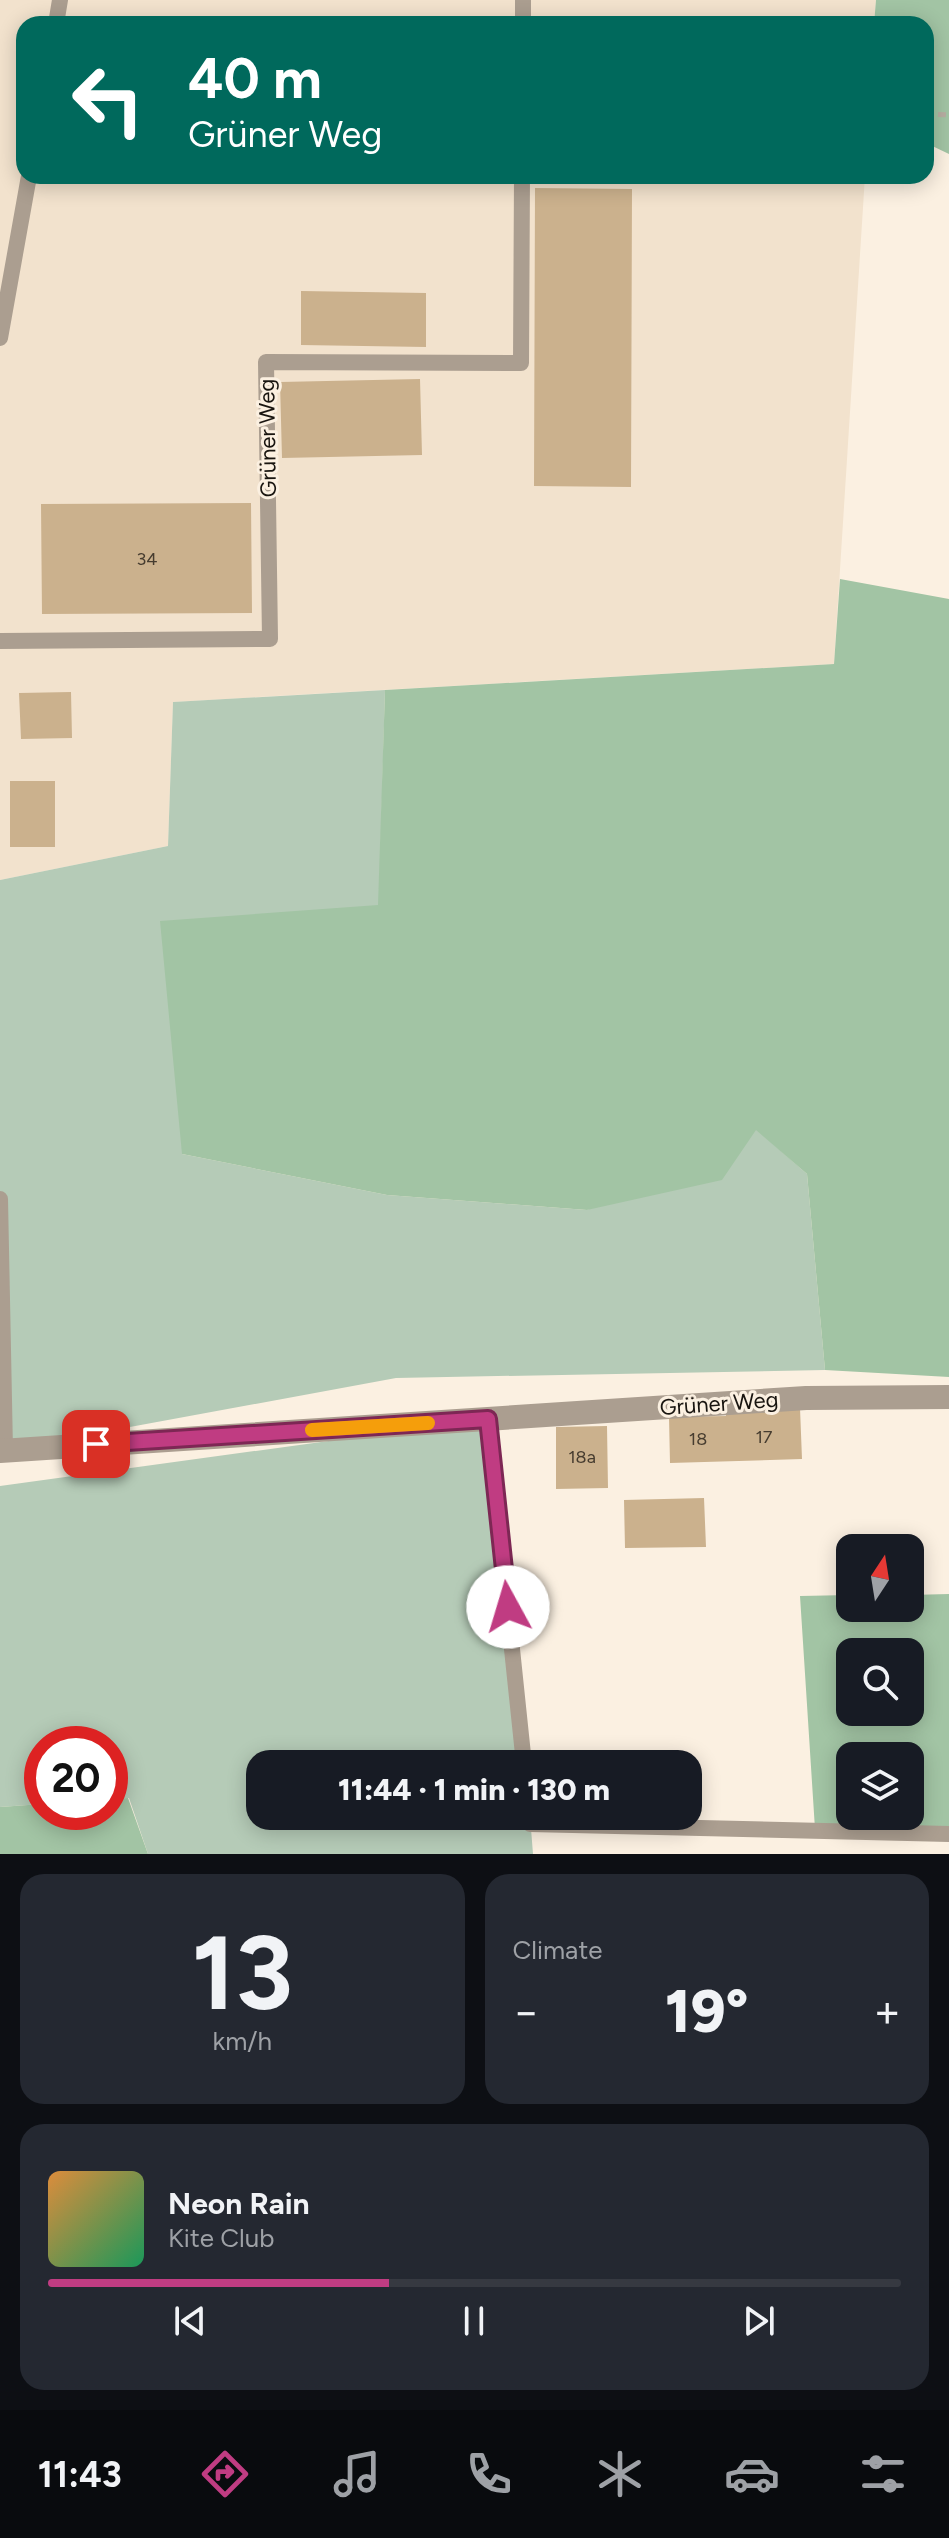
<!DOCTYPE html>
<html lang="en">
<head>
<meta charset="utf-8">
<style>
	body { margin:0; font-family:Figtree,sans-serif; background:#242831; color:#f1f3f6; height:100vh; display:flex; flex-direction:column; font-size:30px; white-space:nowrap }
	* { box-sizing:border-box; margin:0 }
	p { font-size:26px; color:#9ea1a6 }
	.icon { flex:none; width:44px; height:44px; fill:none; stroke:currentColor; stroke-width:2; stroke-linecap:round; stroke-linejoin:round }
	.map { position:relative; height:1854px; overflow:hidden }
	.drawer { display:flex; flex-direction:column; gap:20px; padding:20px; background:#0d0f14; flex:1 }
	.drawer>* { flex:none }
	.banner { position:absolute; left:16px; top:16px; width:918px; height:168px; border-radius:24px; box-shadow:0 4px 20px #0003; background:#00695c; color:#fff; overflow:hidden }
	.needle { width:52px; rotate:12deg }
	.buttons { position:absolute; left:836px; top:1534px; display:grid; gap:16px }
	.buttons a { display:grid; place-items:center; width:88px; height:88px; border-radius:16px; background:#171b24; box-shadow:0 4px 20px #0003; font-size:40px }
	.speed { position:absolute; left:24px; top:1726px; display:flex; gap:16px; font-size:40px; font-weight:700; text-align:center }
	.speed>* { display:grid; place-content:center; width:104px; height:104px; border-radius:50%; background:#171b24; box-shadow:0 4px 20px #0003; line-height:1 }
	.speed .limit { border:12px solid #d22; background:#fff; color:#111 }
	.pin { position:absolute; display:grid; place-items:center; width:68px; height:68px; color:#fff; margin:-34px; border-radius:16px; box-shadow:0 4px 12px #0006 }
	.me { position:absolute; width:88px; margin:-44px; rotate:354deg; stroke-linejoin:round; filter:drop-shadow(0 0 6px #0008) }
	.turn { display:flex; align-items:center; gap:28px; height:168px; padding:0 40px; font-size:36px }
	.turn .icon { width:104px; height:104px; stroke-width:2.5 }
	.turn b { display:block; font-size:56px; line-height:68px }
	.big { font-size:60px; font-weight:800; line-height:1.1 }
	.drawer .tile { flex:1; display:flex; flex-direction:column; justify-content:center; gap:12px; min-width:0; padding:0 28px; border-radius:24px; background:#242831 }
	.drawer .dial { align-items:center; gap:0 }
	.dial b { font-size:104px; line-height:1 }
	.song { display:flex; align-items:center; gap:24px }
	.cover { width:96px; height:96px; border-radius:12px; background:linear-gradient(135deg,hsl(30 70% 55%),hsl(150 70% 35%)) }
	.played { height:8px; border-radius:4px; background:linear-gradient(90deg,#c03c82 40%,#363941 40%) }
	.keys { display:flex; justify-content:space-around; direction:ltr }
	.heat { display:flex; justify-content:space-between; align-items:center; font-size:44px; direction:ltr }
	.drawer .tiles { flex:1; display:grid; gap:20px; grid-template-columns:1fr 1fr }
	.tile:last-child { grid-column:span 2 }
	.trip { position:absolute; left:246px; top:1750px; width:456px; height:80px; border-radius:24px; background:#171b24; box-shadow:0 4px 20px #0003; font-weight:800; line-height:80px; text-align:center }
	.menu { display:flex; height:128px; justify-content:space-around; align-items:center; background:#090b0e; color:#9ea1a6 }
	.menu .icon { width:56px; height:56px }
	.menu .on { color:#c03c82 }
	.menu b { font-size:36px; color:#f1f3f6 }
	.map>svg:first-child { display:block }
	.built { fill:#f2e2cd }
	.green { fill:#b5cbb7 }
	.forest { fill:#a2c4a4; fill-rule:evenodd }
	.building { fill:#cbb18d }
	.lines { fill:none; stroke-linecap:round; stroke-linejoin:round }
	.path { stroke:#b7aea2; stroke-width:5; stroke-dasharray:8 4; stroke-linecap:butt }
	.lane { stroke:#ab9e90; stroke-width:16 }
	.street { stroke:#ab9e90; stroke-width:24 }
	.route-casing { stroke:#7d2754; stroke-width:20 }
	.route { stroke:#c03c82; stroke-width:14 }
	.slow { stroke:#f59e0b; stroke-width:14 }
	.labels { text-anchor:middle; stroke-width:6; stroke-linejoin:round; paint-order:stroke }
	.number-label { font-size:18px; fill:#463c2f }
	.street-label { font-size:22px; fill:#191510; stroke:#fbf0e1 }
</style>
</head>
<body>
<div class="map">
<svg width="949" height="1854" viewBox="0 0 949 1854">
	<rect width="100%" height="100%" fill="#fbf0e1"/>
	<path class="built" d="M0,0H876L874,24H24V176H865L834,664L173,702L168,846L0,880Z"/>
	<path class="green" d="M385,690L379,905L182,1154L387,1195L587,1210L756,1129L807,1174L825,1370L396,1378L5,1450L0,1199V880L168,846L173,702Z
		M488,1419L524,1764H260V1816H530L533,1854H148L129,1798L110,1799V1744H42V1804L0,1807V1486Z"/>
	<path class="forest" d="M876,0H949V154L926,143V24H874Z
		M840,579L949,599V1377L825,1370L807,1174L756,1130L722,1180L587,1210L387,1195L182,1154L160,921L378,905L385,690L834,664Z
		M949,1594V1831L815,1829L800,1596L850,1595V1608H910V1595ZM850,1652H910V1712H850ZM850,1756H910V1816H850Z
		M128,1798L148,1854H0V1807L42,1804V1812H110V1799Z"/>
	<path class="building" d="M535,188L632,189L631,487L534,486Z
		M301,291L426,293V347L301,345Z
		M420,379L422,455L282,458L280,382Z
		M251,503L252,613L42,614L41,504Z
		M71,692L72,738L21,739L19,693Z
		M10,781H55V847H10Z
		M800,1408L802,1459L670,1463L669,1417L726,1416V1410Z
		M607,1426L608,1488L556,1489V1427Z
		M704,1498L706,1547L625,1548L624,1500Z"/>
	<g class="lines">
		<path class="path" d="M926,114L949,115"/>
		<path class="lane" d="M56,24L60,0
			M523,24V0
			M0,338L29,176
			M0,641L270,639L266,362L521,363L522,176
			M0,1199L5,1450
			M488,1419L524,1764
			M530,1816V1824L949,1834"/>
		<path class="street" d="M0,1451L806,1398L949,1397"/>
	</g>
	<g class="lines">
		<defs>
			<path id="route" d="M96,1444L488,1419L508,1607"/>
		</defs>
		<use href="#route" class="route-casing"/>
		<use href="#route" class="route"/>
		<path class="slow" d="M312,1430L428,1423"/>
	</g>
	<g class="labels">
		<g class="number-label">
			<text x="147" y="565">34</text>
			<text x="764" y="1443">17</text>
			<text x="698" y="1445">18</text>
			<text x="582" y="1463">18a</text>
		</g>
		<g class="street-label">
			<text transform="translate(267 438) rotate(-91)" y="8">Grüner Weg</text>
			<text transform="translate(719 1403) rotate(-4)" y="8">Grüner Weg</text>
		</g>
	</g>
</svg>
<div class="buttons">
<a><svg class="needle" viewBox="-14 -14 28 28"><path d="M0-13l5 13h-10z" fill="#e53935"/><path d="M0 13l5-13h-10z" fill="#9ea1a6"/></svg></a>
<a><svg class="icon" aria-label="search" viewBox="0 0 24 24"><circle cx="10" cy="10" r="6"/><path d="M15 15l6 6"/></svg></a>
<a><svg class="icon" aria-label="layers" viewBox="0 0 24 24"><path d="M12 4l9 5-9 5-9-5zM3 14l9 5 9-5"/></svg></a>
</div>
<div class="speed"><div class="limit">20</div></div>
<div class="pin" style="left:96px;top:1444px;background:#d93025"><svg class="icon" aria-label="arrive" viewBox="0 0 24 24"><path d="M6 21V4h12l-3 4 3 4H6"/></svg></div>
<svg class="me" style="left:508px;top:1607px" viewBox="-20 -20 40 40"><circle r="19" fill="#fff"/><path d="M0-13L10 11 0 6-10 11z" fill="#c03c82"/></svg>
<div class="trip">11:44 · 1 min · 130 m</div>
<div class="banner">
<div class="turn"><svg class="icon" aria-label="left" viewBox="0 0 24 24"><path d="M17 20v-9H6M10 6l-5 5 5 5"/></svg><div><b>40 m</b>Grüner Weg</div></div>
</div>
</div>
<section class="drawer">
<div class="tiles">
<div class="tile dial"><b>13</b><p>km/h</p></div>
<div class="tile"><p>Climate</p>
<div class="heat"><a>−</a><b class="big">19°</b><a>+</a></div>
</div>
<div class="tile">
<div class="song"><i class="cover"></i><div><b>Neon Rain</b><p>Kite Club</p></div></div>
<div class="played"></div>
<div class="keys"><svg class="icon" aria-label="previous" viewBox="0 0 24 24"><path d="M18 5L8 12l10 7zM5 5v14"/></svg><svg class="icon" aria-label="pause" viewBox="0 0 24 24"><path d="M8 5v14M16 5v14"/></svg><svg class="icon" aria-label="next" viewBox="0 0 24 24"><path d="M6 5l10 7-10 7zM19 5v14"/></svg></div>
</div>
</div>
</section>
<nav class="menu">
<b>11:43</b>
<svg class="icon on" aria-label="directions" viewBox="0 0 24 24"><path d="M12 3l9 9-9 9-9-9zM9 14v-3h6M13 9l2 2-2 2"/></svg>
<svg class="icon" aria-label="music" viewBox="0 0 24 24"><path d="M9 18V5l10-2v13"/><circle cx="6" cy="18" r="3"/><circle cx="16" cy="16" r="3"/></svg>
<svg class="icon" aria-label="phone" viewBox="0 0 24 24"><path d="M5 4h4l2 5-3 2q2 4 5 5l2-3 5 2v4C11 20 4 13 5 4z"/></svg>
<svg class="icon" aria-label="climate" viewBox="0 0 24 24"><path d="M12 3v18M4 7l16 10M4 17L20 7"/></svg>
<svg class="icon" aria-label="car" viewBox="0 0 24 24"><path d="M5 17H2v-5l4-1 3-4h7l3 4 3 1v5h-3M9 17h6M6 11h13"/><circle cx="7" cy="17" r="2"/><circle cx="17" cy="17" r="2"/></svg>
<svg class="icon" aria-label="filters" viewBox="0 0 24 24"><path d="M4 7h16M4 17h16"/><circle cx="9" cy="7" r="2"/><circle cx="15" cy="17" r="2"/></svg>
</nav>
</body>
</html>
